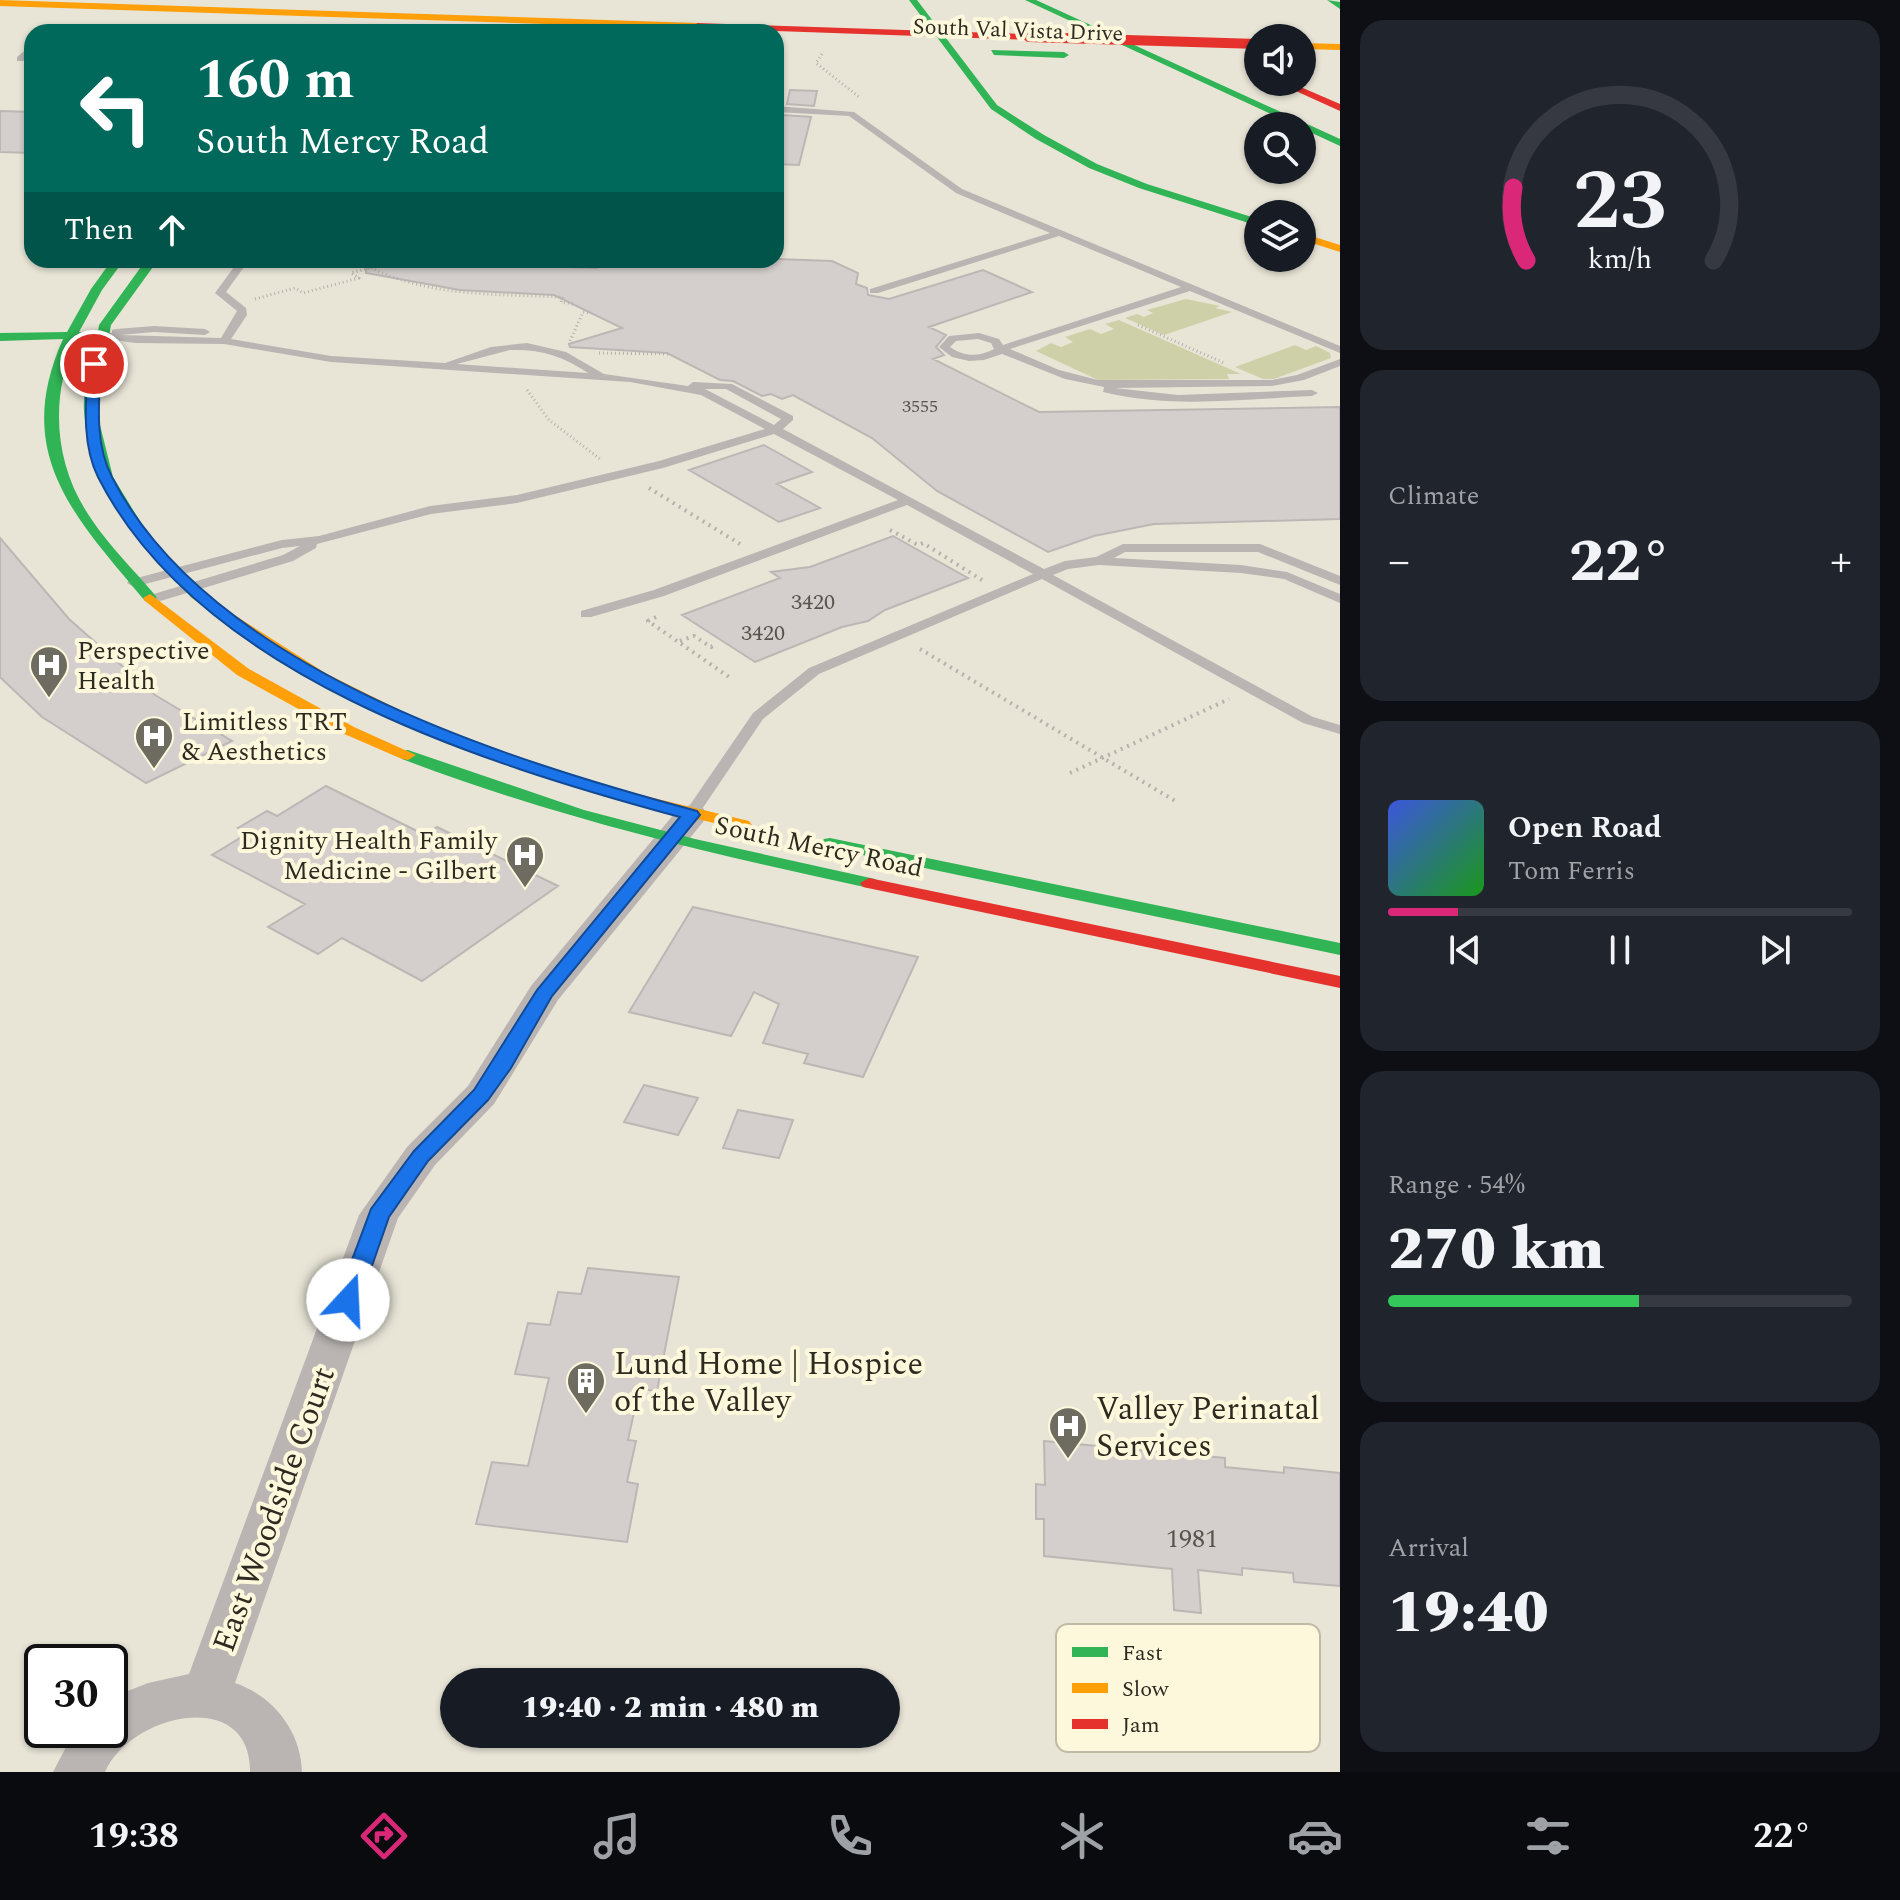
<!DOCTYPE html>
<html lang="en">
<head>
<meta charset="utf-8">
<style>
	body { margin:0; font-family:Spectral,serif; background:#20242c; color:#f1f3f6; height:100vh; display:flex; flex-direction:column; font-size:30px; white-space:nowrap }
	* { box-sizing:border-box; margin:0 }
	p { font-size:26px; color:#9ea1a6 }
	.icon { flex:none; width:44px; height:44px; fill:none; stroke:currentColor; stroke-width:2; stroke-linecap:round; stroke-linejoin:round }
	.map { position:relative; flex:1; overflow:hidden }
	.details { display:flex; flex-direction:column; gap:20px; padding:20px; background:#0d0f14; width:560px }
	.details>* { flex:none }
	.guide { position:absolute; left:24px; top:24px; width:760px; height:244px; border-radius:24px; box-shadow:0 2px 6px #0004; background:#00695c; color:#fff; overflow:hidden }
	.fabs { position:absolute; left:1244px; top:24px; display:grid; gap:16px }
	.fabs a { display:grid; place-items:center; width:72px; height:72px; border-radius:50%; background:#171b24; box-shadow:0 2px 6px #0004; font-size:40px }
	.speed { position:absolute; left:24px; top:1644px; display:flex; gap:16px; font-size:40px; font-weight:700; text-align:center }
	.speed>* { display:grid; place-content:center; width:104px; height:104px; border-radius:50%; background:#171b24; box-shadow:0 2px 6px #0004; line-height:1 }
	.speed .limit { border:4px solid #111; border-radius:12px; background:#fff; color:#111 }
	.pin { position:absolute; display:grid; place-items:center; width:68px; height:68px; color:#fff; margin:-34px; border:4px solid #fff; border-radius:50%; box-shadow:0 2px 8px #0007 }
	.me { position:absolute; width:88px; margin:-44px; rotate:20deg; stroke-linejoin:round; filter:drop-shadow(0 0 6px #0008) }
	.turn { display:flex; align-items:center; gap:28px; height:168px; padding:0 40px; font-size:36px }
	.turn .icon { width:104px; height:104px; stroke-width:2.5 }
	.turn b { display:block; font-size:56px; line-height:68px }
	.then { display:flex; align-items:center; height:76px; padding:0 40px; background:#0003; gap:16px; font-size:30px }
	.big { font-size:60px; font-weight:800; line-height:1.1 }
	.details .tile { flex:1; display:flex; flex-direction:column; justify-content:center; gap:12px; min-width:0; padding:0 28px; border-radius:24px; background:#20242c }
	.details .dial { align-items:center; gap:0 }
	.dial svg { height:208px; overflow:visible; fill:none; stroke:#363941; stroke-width:7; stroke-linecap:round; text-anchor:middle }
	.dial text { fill:#f1f3f6; stroke:none }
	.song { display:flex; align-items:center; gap:24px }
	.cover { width:96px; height:96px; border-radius:12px; background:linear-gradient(135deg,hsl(230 70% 55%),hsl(120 70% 35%)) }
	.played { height:8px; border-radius:4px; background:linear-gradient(90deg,#db2777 15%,#363941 15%) }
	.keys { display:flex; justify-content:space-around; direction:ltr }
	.heat { display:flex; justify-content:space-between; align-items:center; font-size:44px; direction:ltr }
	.charge { height:12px; border-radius:6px; background:linear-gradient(90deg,#34c759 54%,#363941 0) }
	.trip { position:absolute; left:440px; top:1668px; width:460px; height:80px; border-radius:40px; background:#171b24; box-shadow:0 2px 6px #0004; font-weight:800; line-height:80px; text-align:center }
	.dock { display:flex; height:128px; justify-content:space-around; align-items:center; background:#090b0e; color:#9ea1a6 }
	.dock .icon { width:56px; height:56px }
	.dock .selected { color:#db2777 }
	.dock b { font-size:36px; color:#f1f3f6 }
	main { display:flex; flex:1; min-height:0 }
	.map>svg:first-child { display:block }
	.green { fill:#ced1a7 }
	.building { fill:#d4cfcd; stroke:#bcb7b4; stroke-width:2 }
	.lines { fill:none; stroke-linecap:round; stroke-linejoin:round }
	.path-far1 { stroke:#b5b1ac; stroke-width:3; stroke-dasharray:1 3; stroke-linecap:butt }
	.path { stroke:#b5b1ac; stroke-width:4; stroke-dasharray:2 5; stroke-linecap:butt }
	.lane { fill:#bab5b3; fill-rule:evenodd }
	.street { fill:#bab5b3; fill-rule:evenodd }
	.fast { fill:#30b455; fill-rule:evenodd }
	.slow { fill:#ff9f0a; fill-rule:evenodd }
	.jam { fill:#e5322d; fill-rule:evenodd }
	.jam-bridge { stroke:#e5322d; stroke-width:10 }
	.route { fill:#1a73e8; stroke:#114b97; stroke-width:2 }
	.labels { text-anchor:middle; stroke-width:8; stroke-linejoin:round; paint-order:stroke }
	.far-number-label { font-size:18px; fill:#57544c }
	.far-street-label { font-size:22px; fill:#2d2b21; stroke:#fdf8dc }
	.number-label { font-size:22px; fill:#57544c }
	.poi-label { font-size:26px; fill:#2d2b21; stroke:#fdf8dc; text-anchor:start }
	.street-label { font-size:26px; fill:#2d2b21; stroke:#fdf8dc }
	.near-number-label { font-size:26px; fill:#57544c }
	.near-poi-label { font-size:32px; fill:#2d2b21; stroke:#fdf8dc; text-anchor:start }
	.near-street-label { font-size:32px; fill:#2d2b21; stroke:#fdf8dc }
	.key { fill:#fdf8dc; stroke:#bfbaa4; stroke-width:2 }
	.key-label { font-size:22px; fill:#2d2b21 }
</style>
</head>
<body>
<main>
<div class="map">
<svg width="1340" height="1772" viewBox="0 0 1340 1772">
	<rect width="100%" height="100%" fill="#e8e5d7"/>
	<path class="green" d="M1186,299L1220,306L1215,308L1232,312L1164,335L1125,318L1137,314L1144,317L1153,313L1147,310Z
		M1119,320L1241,374H1227L1229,379L1098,380L1036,351L1051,343L1061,347L1073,342L1065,337L1090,329L1101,334L1114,329L1105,324Z
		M1295,345L1306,350L1316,346L1330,353L1331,358L1274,379H1263L1235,367Z"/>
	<path class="building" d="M790,90L817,91L814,106L787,104Z
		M0,111L32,112V153L0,152Z
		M783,115L811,117L799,165L776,164V139Z
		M776,259L832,261L858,273L856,284L867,288L868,295L889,299L983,270L1032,292L929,327L946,335L936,347L944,355L933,359L1039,412L1340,407V519L1154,524L1094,536L1048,552L937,491L872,438L793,395L782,399L771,394L762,396L733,381L720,380L667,353L570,347L569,344L622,328L554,295L460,290L366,273L367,260L597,268L601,260Z
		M764,445L812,472L777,484L820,508L779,522L689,470Z
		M893,536L968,578L885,610L868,621L842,627L755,662L682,615L780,578L771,572L810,567Z
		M0,538L69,619L155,695L232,741L146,783L42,717L0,677Z
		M326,786L425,835L437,827L558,886L422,981L342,938L318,954L268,927L305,904L212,855L248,833L238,828L267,811L277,816Z
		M693,907L918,957L863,1077L804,1063L808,1054L763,1043L779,1004L754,992L731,1036L629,1012Z
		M644,1085L698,1098L678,1135L624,1122Z
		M738,1110L793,1120L779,1158L723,1148Z
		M588,1268L679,1277L657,1391L639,1389L628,1440L636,1441L627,1482L638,1484L627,1542L476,1524L492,1462L528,1466L549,1378L515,1374L528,1323L550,1325L558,1292L581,1294Z
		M1044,1441L1225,1458V1467L1284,1473V1467L1340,1473V1586L1294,1582L1293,1573L1242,1568V1575L1198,1570L1201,1613L1174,1610L1172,1569L1044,1556V1519H1036V1484L1045,1485Z"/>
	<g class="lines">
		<path class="path-far1" d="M822,54L816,63L859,97
			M371,268C431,297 498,294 563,297L561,302L573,304
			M255,299L295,288L303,293L359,278L351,273L400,260
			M1138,325L1224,363
			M570,341L583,312L591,313
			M599,353L669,354
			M527,390L549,420L600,459"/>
		<path class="path" d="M649,488L740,544
			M890,530L918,545L923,543L982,580
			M656,617L648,621L732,679
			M680,641L694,636L711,647L715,645
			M920,649L1177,802
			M1070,773L1229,699"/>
		<path class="lane" d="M29,47H32V53L23,61H17V57Z
			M776,106L854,112L962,189L1340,346V353L1190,291L1010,349L1059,370L1098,380H1272L1297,375L1340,359V366L1304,380L1272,386L1115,388L1178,395L1312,390L1318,393L1312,396C1243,399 1171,409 1103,392L1104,387L1065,379L1002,354L984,360L969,361L952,357L939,347L949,336L979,333L999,339L1003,345L1181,287L1059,236L878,293H870V289L1050,233L956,193L849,116L776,112ZM978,339L991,343L994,349C979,357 964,357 950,347L956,341Z
			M239,260H249L226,292L246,308L247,315L231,339L331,356L445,363L491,347L527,343L566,352L604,374L688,386L693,382L732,384L793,416V420L783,429L1044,569L1065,561L1096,557L1123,544H1260L1340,576V585L1258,552H1125L1114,558L1241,565L1287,572L1340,594V603L1284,579L1241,573L1099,565L1068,569L1053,575L1313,717L1340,725V734L1303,723L1042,579L819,674L763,719L696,818H686L683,815L753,713L809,668L1033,574L907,505L664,596L591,617H581V611L654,590L898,500L774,434L663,468L517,503L431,514L317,544L316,548L293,561L157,602H147V596L283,555L300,546L282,548L134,587L127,583L129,580L282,540L319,536L430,506L517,495L659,461L765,429L701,395L630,382L331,362L224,344L135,343L100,338L95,335L100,332L112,333V330L116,329L154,326L205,329L210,332L205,335L154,332L121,335L221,338L237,311L215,293ZM510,350C540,349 563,356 588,373L457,364ZM705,389H726L781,419L774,425Z"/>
		<path class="street" d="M691,805L703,808L707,815L703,822L558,1000L494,1104L435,1165L398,1218L235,1683C273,1696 301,1731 302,1772H250C251,1686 130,1714 105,1772H53L75,1730H110V1698L148,1683L189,1674L359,1215L407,1147L468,1086L531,986L679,808Z"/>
		<path class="fast" d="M909,0H917L997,105L1044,135L1097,164L1147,184L1258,219V226L1139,188L1089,168L1036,139L991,109Z
			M1025,0H1036L1340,139V146Z
			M1327,0L1340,2V9Z
			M991,50L1064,52L1069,55L1064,58L994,55Z
			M112,260H124L102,290L79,332H98L99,325L146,260H158L111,325L96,409L113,477L149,536L202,592V598H192C140,544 90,490 84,411C82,388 93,360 97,338L76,339C49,399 54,466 92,520C110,547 134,570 155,595L157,598L150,602L145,601C76,518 11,455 63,339L0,341V333L67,332L91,289Z
			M408,750L584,810L695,839L875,879L878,883L869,888C710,854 554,817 402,759L400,755L402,751Z
			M830,838L1340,943V955L824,847L821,843L824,839Z"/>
		<path class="slow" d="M0,0L697,23L701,26L697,29L0,6Z
			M1302,43L1340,44V50L1302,49Z
			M1302,233L1340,245V252L1302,240Z
			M197,591L327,674L464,742L462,745H450C358,706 272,658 192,598L190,595Z
			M150,594L249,669L354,727L416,755L408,760L402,759L342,733L237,675L145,601L143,598Z
			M608,787L749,821L752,825L743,830L602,796L599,792L602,788Z"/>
		<path class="jam" d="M697,23L1029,34L1034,37L1029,40L694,28Z
			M1276,82H1289L1340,104V111Z
			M869,878L1340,976V988L863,887L860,883Z"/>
		<path class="jam-bridge" d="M1029,37L1258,44"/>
	</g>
	<path class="route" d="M94,360L101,364C99,400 94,443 112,477C209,668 504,759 697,811L700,815L552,996L511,1068L488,1100L428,1161L389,1217L360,1300L348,1308L337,1300L371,1209L414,1151L474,1090L537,990L680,817C481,763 198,675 98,477C81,443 86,400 88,364Z"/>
	<defs>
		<symbol id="hospital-pin" viewBox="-11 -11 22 30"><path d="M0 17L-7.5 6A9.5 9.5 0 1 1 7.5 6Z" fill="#6e6c61" stroke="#fdf8dc"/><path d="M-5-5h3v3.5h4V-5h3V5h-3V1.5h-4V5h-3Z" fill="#fff"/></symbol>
		<symbol id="building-pin" viewBox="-11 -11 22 30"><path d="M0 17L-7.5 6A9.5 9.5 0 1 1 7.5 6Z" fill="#6e6c61" stroke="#fdf8dc"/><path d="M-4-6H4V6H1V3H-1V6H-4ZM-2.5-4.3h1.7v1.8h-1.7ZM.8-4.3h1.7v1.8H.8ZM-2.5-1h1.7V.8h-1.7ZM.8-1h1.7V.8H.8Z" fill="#fff"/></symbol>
	</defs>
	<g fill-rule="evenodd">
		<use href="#hospital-pin" x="27" y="643" width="44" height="60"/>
		<use href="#hospital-pin" x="132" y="714" width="44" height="60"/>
		<use href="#hospital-pin" x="503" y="833" width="44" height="60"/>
		<use href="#building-pin" x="564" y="1359" width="44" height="60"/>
		<use href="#hospital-pin" x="1046" y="1404" width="44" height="60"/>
	</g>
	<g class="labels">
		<g class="far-number-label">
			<text x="920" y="412">3555</text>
		</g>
		<g class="far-street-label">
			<text transform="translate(1018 29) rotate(2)" y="8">South Val Vista Drive</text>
		</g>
		<g class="number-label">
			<text x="813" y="609">3420</text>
			<text x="763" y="640">3420</text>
		</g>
		<g class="poi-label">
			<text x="77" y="659">Perspective<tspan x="77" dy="30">Health</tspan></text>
			<text x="182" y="730">Limitless TRT<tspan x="182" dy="30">&amp; Aesthetics</tspan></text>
			<text x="497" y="849" text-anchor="end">Dignity Health Family<tspan x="497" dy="30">Medicine - Gilbert</tspan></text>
		</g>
		<g class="street-label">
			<text transform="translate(819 846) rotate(12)" y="9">South Mercy Road</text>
		</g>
		<g class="near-number-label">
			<text x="1192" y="1547">1981</text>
		</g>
		<g class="near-poi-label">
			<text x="614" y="1374">Lund Home | Hospice<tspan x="614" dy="37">of the Valley</tspan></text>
			<text x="1096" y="1419">Valley Perinatal<tspan x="1096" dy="37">Services</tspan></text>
		</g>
		<g class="near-street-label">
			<text transform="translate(273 1509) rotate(-70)" y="11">East Woodside Court</text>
		</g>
	</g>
	<rect x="1056" y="1624" width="264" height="128" rx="12" class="key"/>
	<rect x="1072" y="1647" width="36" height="10" fill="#30b455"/>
	<rect x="1072" y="1683" width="36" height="10" fill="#ff9f0a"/>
	<rect x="1072" y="1719" width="36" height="10" fill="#e5322d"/>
	<g class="key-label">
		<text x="1122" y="1660">Fast</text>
		<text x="1122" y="1696">Slow</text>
		<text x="1122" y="1732">Jam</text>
	</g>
</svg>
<div class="fabs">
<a><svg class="icon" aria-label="sound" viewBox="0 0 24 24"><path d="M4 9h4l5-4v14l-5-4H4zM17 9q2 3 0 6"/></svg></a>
<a><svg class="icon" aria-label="search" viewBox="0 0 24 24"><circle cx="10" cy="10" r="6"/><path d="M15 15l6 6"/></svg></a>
<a><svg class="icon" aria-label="layers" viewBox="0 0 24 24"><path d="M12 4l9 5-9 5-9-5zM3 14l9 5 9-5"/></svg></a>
</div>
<div class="speed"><div class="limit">30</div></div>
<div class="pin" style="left:94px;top:364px;background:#d93025"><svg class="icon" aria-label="arrive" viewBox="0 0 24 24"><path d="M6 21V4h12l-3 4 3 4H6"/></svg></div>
<svg class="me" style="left:348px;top:1300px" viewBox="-20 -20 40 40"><circle r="19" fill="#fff"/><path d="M0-13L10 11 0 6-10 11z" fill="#1a73e8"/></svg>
<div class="trip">19:40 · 2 min · 480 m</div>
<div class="guide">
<div class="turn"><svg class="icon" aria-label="left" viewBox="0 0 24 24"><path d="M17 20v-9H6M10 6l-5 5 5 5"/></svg><div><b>160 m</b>South Mercy Road</div></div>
<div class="then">Then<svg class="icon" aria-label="ahead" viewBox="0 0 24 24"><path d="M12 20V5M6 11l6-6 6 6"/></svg></div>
</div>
</div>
<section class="details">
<div class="tile dial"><svg viewBox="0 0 100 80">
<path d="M14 69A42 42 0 1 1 86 69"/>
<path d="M14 69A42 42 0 0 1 9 41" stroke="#db2777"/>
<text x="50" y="56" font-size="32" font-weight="700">23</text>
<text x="50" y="72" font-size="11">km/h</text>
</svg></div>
<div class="tile"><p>Climate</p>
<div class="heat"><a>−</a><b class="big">22°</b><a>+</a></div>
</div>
<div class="tile">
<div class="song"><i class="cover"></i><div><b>Open Road</b><p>Tom Ferris</p></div></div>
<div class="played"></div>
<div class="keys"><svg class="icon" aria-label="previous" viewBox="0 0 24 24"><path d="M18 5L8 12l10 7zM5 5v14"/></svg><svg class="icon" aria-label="pause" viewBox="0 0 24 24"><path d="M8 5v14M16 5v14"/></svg><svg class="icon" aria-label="next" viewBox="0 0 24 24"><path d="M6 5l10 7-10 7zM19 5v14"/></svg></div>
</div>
<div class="tile"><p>Range · 54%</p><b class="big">270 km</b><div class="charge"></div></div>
<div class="tile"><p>Arrival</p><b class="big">19:40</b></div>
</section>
</main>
<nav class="dock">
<b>19:38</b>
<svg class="icon selected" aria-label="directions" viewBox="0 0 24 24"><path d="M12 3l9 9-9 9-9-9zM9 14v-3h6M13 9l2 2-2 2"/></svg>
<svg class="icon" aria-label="music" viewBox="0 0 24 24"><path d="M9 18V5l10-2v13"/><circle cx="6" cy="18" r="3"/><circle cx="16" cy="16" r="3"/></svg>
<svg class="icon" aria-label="phone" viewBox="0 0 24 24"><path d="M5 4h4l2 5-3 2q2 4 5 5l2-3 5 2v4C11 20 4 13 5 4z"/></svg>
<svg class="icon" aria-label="climate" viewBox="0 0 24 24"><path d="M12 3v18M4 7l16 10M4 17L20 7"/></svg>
<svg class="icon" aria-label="car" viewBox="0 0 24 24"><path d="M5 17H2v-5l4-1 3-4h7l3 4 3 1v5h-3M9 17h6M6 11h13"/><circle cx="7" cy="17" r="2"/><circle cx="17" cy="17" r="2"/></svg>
<svg class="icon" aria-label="filters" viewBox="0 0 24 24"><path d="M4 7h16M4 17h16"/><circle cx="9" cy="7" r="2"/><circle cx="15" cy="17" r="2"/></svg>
<b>22°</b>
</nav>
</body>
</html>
